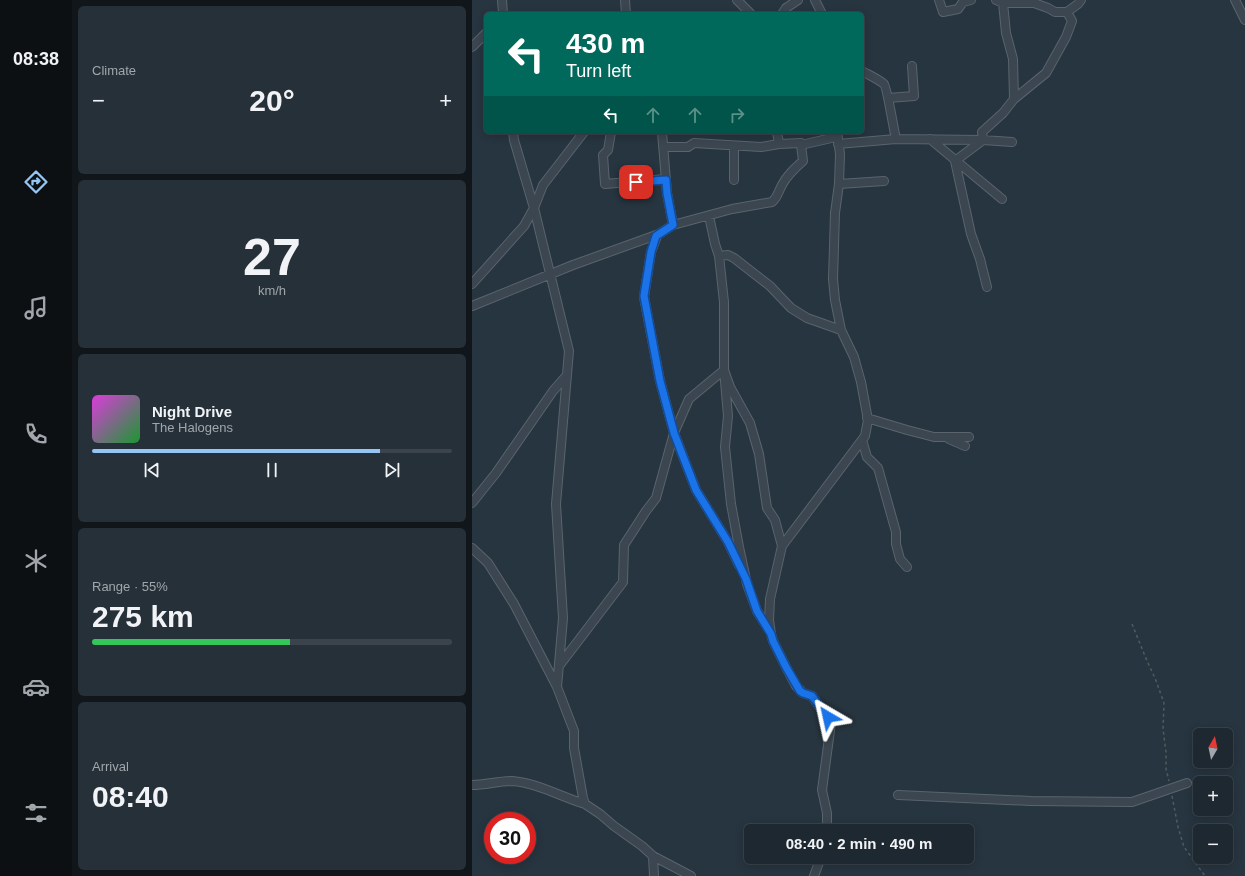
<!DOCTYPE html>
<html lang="en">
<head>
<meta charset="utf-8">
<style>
	body { margin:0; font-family:Arial,sans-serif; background:#253038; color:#f1f3f6; height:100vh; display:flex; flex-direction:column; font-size:15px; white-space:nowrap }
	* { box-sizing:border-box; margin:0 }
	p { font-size:13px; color:#a0a6ab }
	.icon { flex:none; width:22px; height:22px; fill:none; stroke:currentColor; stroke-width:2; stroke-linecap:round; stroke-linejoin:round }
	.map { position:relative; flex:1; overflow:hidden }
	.panel { display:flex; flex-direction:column; gap:6px; padding:6px; background:#10161a; width:400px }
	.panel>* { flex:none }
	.banner { position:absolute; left:12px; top:12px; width:380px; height:122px; border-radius:6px; box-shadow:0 2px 10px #0003,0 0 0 1px #3b444c; background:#00695c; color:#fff; overflow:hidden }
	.needle { width:26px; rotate:9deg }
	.tools { position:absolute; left:721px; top:728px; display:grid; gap:8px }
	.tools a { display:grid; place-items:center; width:40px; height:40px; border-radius:6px; background:#1d2830; box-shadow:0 2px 10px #0003,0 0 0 1px #3b444c; font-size:20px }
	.speed { position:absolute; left:12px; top:812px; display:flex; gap:8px; font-size:20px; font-weight:700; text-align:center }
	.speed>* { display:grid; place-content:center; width:52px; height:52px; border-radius:50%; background:#1d2830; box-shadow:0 2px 10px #0003,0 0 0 1px #3b444c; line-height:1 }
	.speed .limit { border:6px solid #d22; background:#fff; color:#111 }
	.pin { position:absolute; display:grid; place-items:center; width:34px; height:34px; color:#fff; margin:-17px; border-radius:8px; box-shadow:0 2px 6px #0006 }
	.me { position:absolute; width:44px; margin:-22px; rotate:324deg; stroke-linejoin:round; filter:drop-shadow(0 0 3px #0008) }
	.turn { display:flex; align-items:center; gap:14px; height:84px; padding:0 16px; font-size:18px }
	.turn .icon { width:52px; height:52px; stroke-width:2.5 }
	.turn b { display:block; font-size:28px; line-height:34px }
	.lanes { display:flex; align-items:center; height:38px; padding:0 16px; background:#0003; justify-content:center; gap:20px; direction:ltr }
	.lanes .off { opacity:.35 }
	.big { font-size:30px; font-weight:700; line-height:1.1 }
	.panel .card { flex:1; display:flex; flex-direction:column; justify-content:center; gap:6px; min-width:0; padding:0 14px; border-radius:6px; background:#253038 }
	.panel .dial { align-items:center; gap:0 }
	.dial b { font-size:52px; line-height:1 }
	.song { display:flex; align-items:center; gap:12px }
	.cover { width:48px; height:48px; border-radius:6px; background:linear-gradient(135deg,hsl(300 70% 55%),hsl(130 70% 35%)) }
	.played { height:4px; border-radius:2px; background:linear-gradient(90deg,#94c5f4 80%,#3b444c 80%) }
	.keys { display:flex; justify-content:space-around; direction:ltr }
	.heat { display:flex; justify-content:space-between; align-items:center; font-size:22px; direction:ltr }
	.charge { height:6px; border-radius:3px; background:linear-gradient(90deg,#34c759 55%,#3b444c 0) }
	.trip { position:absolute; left:272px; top:824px; width:230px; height:40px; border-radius:6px; background:#1d2830; box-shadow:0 2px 10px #0003,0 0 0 1px #3b444c; font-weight:700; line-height:40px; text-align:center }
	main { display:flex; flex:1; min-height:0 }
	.tab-bar { display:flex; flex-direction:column; width:72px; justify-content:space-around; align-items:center; background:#0c1013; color:#a0a6ab }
	.tab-bar .icon { width:28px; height:28px }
	.tab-bar .current { color:#94c5f4 }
	.tab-bar b { font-size:18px; color:#f1f3f6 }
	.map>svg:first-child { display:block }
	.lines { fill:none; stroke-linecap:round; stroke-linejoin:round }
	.minor-casing { stroke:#59646d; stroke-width:10 }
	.path { stroke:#495f5f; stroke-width:1.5; stroke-dasharray:3 3; stroke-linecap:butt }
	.minor { stroke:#3b4650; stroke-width:8 }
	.route-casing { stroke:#114b97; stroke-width:10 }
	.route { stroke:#1a73e8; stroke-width:7 }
</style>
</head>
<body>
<main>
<nav class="tab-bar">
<b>08:38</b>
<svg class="icon current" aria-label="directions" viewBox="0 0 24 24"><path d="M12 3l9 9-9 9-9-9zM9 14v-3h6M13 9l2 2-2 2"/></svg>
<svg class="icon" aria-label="music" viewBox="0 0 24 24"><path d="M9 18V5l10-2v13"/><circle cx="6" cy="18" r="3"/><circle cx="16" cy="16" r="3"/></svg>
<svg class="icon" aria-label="phone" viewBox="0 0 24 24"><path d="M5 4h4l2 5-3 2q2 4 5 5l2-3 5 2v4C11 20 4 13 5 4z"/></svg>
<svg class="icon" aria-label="climate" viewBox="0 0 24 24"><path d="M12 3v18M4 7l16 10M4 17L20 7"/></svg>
<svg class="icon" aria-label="car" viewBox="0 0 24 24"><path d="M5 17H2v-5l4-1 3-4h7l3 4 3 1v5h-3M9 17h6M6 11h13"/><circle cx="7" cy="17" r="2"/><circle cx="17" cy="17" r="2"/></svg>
<svg class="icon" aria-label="filters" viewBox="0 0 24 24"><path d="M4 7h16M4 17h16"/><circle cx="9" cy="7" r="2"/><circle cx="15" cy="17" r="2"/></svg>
</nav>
<section class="panel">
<div class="card"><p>Climate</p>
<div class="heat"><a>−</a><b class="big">20°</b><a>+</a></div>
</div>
<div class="card dial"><b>27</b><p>km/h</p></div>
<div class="card">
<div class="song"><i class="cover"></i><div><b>Night Drive</b><p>The Halogens</p></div></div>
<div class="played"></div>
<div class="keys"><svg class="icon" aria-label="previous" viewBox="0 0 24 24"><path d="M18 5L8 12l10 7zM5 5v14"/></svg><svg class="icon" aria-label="pause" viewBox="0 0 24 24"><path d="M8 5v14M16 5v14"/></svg><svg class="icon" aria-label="next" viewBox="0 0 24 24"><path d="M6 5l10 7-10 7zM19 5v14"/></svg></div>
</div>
<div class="card"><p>Range · 55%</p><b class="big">275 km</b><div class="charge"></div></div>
<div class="card"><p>Arrival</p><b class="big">08:40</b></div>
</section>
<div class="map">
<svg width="773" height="876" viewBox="0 0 773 876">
	<rect width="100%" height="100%" fill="#273540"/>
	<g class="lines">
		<defs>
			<path id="minor" d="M30,0L31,14
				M153,0L154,14
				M265,0L279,14
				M343,0L350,14
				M467,0L471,12L486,9L491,2L499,0
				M763,0L773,20
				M531,3L534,33L541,59L542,99
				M595,12L606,4L609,0
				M310,14L314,8L326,0
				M0,47L14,33
				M390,71C397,75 406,79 412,84C415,87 422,131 424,139
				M416,98L442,96L440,66
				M41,132L42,140L62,208L97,351L84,504L91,618L85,687
				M139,132L136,150L131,155L133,184L194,179
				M190,132L195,193L201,225
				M305,132L307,144
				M458,139L530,199
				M366,144L424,139L511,140L510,132L531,113L542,99L574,73L594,37L600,21L595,12H583L576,8L562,3H531L524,0
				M191,147H216L222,143L289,147L307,144L329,143V145L364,137
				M262,180V146
				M367,184L412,181
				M237,216L243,244L247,256L252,302V370L258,387L278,423L287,454L295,508L303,520L310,546L298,599L297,620L299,634L301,641L314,667L324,686L331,693L340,696L359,723L350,790L355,813V831
				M247,256L256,255L262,258L298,286L319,308L335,318L369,330
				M0,284L52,226L62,208L71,185L112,132
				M515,287L508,259L499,234L483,161L511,140L540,142
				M0,306L101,265L187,234
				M395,418L435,430L462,437H497
				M477,439L493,446
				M390,440L395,457L406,468L424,532V544L428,559L435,567
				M0,503L24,473L81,391L95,375
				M310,546L393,436L396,420L389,382L382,357L369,330L363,300L361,279L363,213L367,184L368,154L365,132
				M0,548L16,563L42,604L85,687L102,731V748L111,798L113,804L128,814L142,826L170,846L181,856L219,876
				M267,565L256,542L224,490L202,433L188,381L172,297L179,252L185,236L187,234L201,225L260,209L300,202C306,197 306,192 310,185C315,175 323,168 331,161L329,145
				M87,666L151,582L152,545L174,511L184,498L202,433L217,399L252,370L256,416L253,447L259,504L267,547L275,584L285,611L297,630
				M0,785C13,785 27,781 40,781C66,783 89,797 113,804
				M426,795L559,801L660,802L715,783
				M181,856L182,876
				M342,876L349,857"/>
		</defs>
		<use href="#minor" class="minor-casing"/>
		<path class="path" d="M660,624L675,661L683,678L692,703L691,729L694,752V769L697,781
			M700,796L706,827L712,847L733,876"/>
		<use href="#minor" class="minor"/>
	</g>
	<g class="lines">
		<defs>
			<path id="route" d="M164,182L194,180L195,193L201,225L184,236L179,252L172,296L188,381L202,433L224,490L256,542L274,579L285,611L299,634L301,641L314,667L328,691L331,693L340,696L356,717"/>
		</defs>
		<use href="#route" class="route-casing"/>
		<use href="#route" class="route"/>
	</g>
</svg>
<div class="tools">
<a><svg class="needle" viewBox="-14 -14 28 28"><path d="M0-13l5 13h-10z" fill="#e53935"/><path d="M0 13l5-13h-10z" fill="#a0a6ab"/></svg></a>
<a>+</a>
<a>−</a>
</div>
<div class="speed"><div class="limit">30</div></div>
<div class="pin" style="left:164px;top:182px;background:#d93025"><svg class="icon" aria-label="arrive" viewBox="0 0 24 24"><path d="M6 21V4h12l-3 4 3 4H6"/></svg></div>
<svg class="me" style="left:356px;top:717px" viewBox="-20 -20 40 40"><path d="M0-17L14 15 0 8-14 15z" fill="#1a73e8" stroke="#fff" stroke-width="4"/></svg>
<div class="trip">08:40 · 2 min · 490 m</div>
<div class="banner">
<div class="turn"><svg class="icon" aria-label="left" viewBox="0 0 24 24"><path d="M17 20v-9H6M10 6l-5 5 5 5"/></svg><div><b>430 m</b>Turn left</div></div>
<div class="lanes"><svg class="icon" aria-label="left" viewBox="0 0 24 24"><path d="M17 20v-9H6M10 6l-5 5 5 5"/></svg><svg class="icon off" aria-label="ahead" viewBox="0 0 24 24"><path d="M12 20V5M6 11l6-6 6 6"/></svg><svg class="icon off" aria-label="ahead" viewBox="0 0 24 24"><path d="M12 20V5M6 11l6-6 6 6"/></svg><svg class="icon off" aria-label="right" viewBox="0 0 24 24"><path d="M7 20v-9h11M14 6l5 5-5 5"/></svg></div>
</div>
</div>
</main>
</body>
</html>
